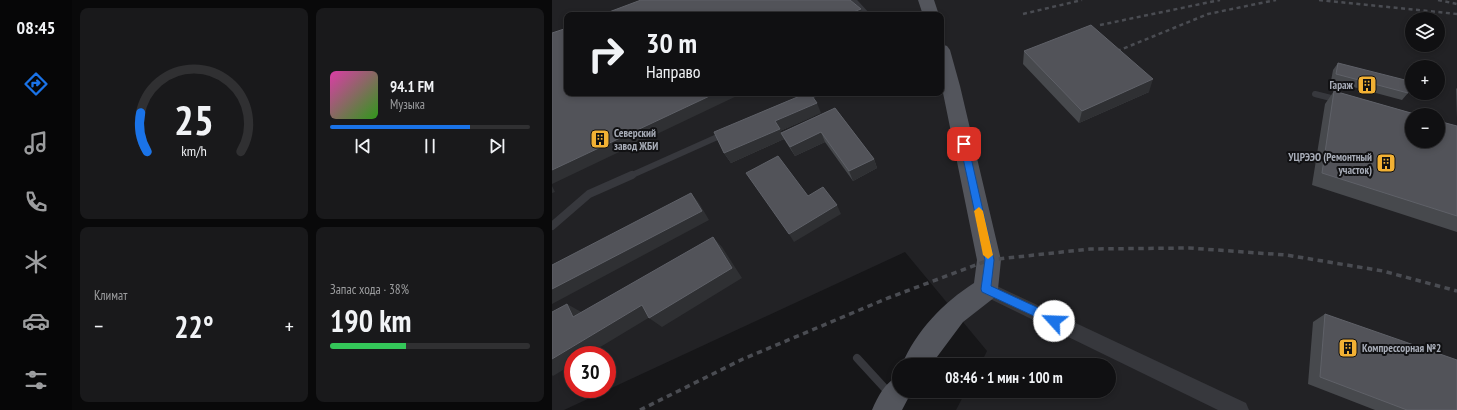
<!DOCTYPE html>
<html lang="ru">
<head>
<meta charset="utf-8">
<style>
	body { margin:0; font-family:"PT Sans Narrow",sans-serif; background:#19191b; color:#f1f3f6; height:100vh; display:flex; flex-direction:column; font-size:15px; white-space:nowrap }
	* { box-sizing:border-box; margin:0 }
	p { font-size:13px; color:#9c9d9f }
	.icon { flex:none; width:22px; height:22px; fill:none; stroke:currentColor; stroke-width:2; stroke-linecap:round; stroke-linejoin:round }
	.map { position:relative; flex:1; overflow:hidden }
	.side { display:flex; flex-direction:column; gap:8px; padding:8px; background:#09090a; width:480px }
	.side>* { flex:none }
	.banner { position:absolute; left:12px; top:12px; width:380px; height:84px; border-radius:8px; box-shadow:0 2px 6px #0003,0 0 0 1px #303032; background:#101012; color:#f1f3f6; overflow:hidden }
	.controls { position:absolute; left:853px; top:12px; display:grid; gap:8px }
	.controls a { display:grid; place-items:center; width:40px; height:40px; border-radius:50%; background:#101012; box-shadow:0 2px 6px #0003,0 0 0 1px #303032; font-size:20px }
	.speed { position:absolute; left:12px; top:346px; display:flex; gap:8px; font-size:20px; font-weight:700; text-align:center }
	.speed>* { display:grid; place-content:center; width:52px; height:52px; border-radius:50%; background:#101012; box-shadow:0 2px 6px #0003,0 0 0 1px #303032; line-height:1 }
	.speed .limit { border:6px solid #d22; background:#fff; color:#111 }
	.pin { position:absolute; display:grid; place-items:center; width:34px; height:34px; color:#fff; margin:-17px; border-radius:8px; box-shadow:0 2px 6px #0006 }
	.me { position:absolute; width:44px; margin:-22px; rotate:295deg; stroke-linejoin:round; filter:drop-shadow(0 0 3px #0008) }
	.turn { display:flex; align-items:center; gap:14px; height:84px; padding:0 16px; font-size:18px }
	.turn .icon { width:52px; height:52px; stroke-width:2.5 }
	.turn b { display:block; font-size:28px; line-height:34px }
	.big { font-size:30px; font-weight:700; line-height:1.1 }
	.side .card { flex:1; display:flex; flex-direction:column; justify-content:center; gap:6px; min-width:0; padding:0 14px; border-radius:8px; background:#19191b }
	.side .dial { align-items:center; gap:0 }
	.dial svg { height:104px; overflow:visible; fill:none; stroke:#303032; stroke-width:7; stroke-linecap:round; text-anchor:middle }
	.dial text { fill:#f1f3f6; stroke:none }
	.song { display:flex; align-items:center; gap:12px }
	.cover { width:48px; height:48px; border-radius:6px; background:linear-gradient(135deg,hsl(320 70% 55%),hsl(110 70% 35%)) }
	.played { height:4px; border-radius:2px; background:linear-gradient(90deg,#1a73e8 70%,#303032 70%) }
	.keys { display:flex; justify-content:space-around; direction:ltr }
	.heat { display:flex; justify-content:space-between; align-items:center; font-size:22px; direction:ltr }
	.charge { height:6px; border-radius:3px; background:linear-gradient(90deg,#34c759 38%,#303032 0) }
	.side .tiles { flex:1; display:grid; gap:8px; grid-template-columns:repeat(2,1fr) }
	.trip { position:absolute; left:340px; top:358px; width:224px; height:40px; border-radius:20px; background:#101012; box-shadow:0 2px 6px #0003,0 0 0 1px #303032; font-weight:700; line-height:40px; text-align:center }
	main { display:flex; flex:1; min-height:0 }
	.menu { display:flex; flex-direction:column; width:72px; justify-content:space-around; align-items:center; background:#060607; color:#9c9d9f }
	.menu .icon { width:28px; height:28px }
	.menu .on { color:#1a73e8 }
	.menu b { font-size:18px; color:#f1f3f6 }
	.map>svg:first-child { display:block }
	.built { fill:#222225; fill-rule:evenodd }
	.lines { fill:none; stroke-linecap:round; stroke-linejoin:round }
	.lane-far1 { stroke:#37383d; stroke-width:6 }
	.lane { stroke:#37383d; stroke-width:8 }
	.street { fill:#37383d; fill-rule:evenodd }
	.primary { fill:#53555c; fill-rule:evenodd }
	.rail-far1 { stroke:#4a4c52; stroke-width:2.5; stroke-dasharray:4 3.5; stroke-linecap:butt }
	.rail { stroke:#4a4c52; stroke-width:3.5; stroke-dasharray:5.5 4.5; stroke-linecap:butt }
	.wall { fill:#47494d }
	.shaded-wall { fill:#2f3033 }
	.building { fill:#525359; stroke:#5f6168 }
	.route { fill:#1a73e8; stroke:#114b97 }
	.slow { fill:#f59e0b }
	.labels { text-anchor:middle; stroke-width:4; stroke-linejoin:round; paint-order:stroke }
	.poi-label { font-size:11px; font-weight:bold; fill:#a8adb8; stroke:#111113; text-anchor:end }
</style>
</head>
<body>
<main>
<nav class="menu">
<b>08:45</b>
<svg class="icon on" aria-label="directions" viewBox="0 0 24 24"><path d="M12 3l9 9-9 9-9-9zM9 14v-3h6M13 9l2 2-2 2"/></svg>
<svg class="icon" aria-label="music" viewBox="0 0 24 24"><path d="M9 18V5l10-2v13"/><circle cx="6" cy="18" r="3"/><circle cx="16" cy="16" r="3"/></svg>
<svg class="icon" aria-label="phone" viewBox="0 0 24 24"><path d="M5 4h4l2 5-3 2q2 4 5 5l2-3 5 2v4C11 20 4 13 5 4z"/></svg>
<svg class="icon" aria-label="climate" viewBox="0 0 24 24"><path d="M12 3v18M4 7l16 10M4 17L20 7"/></svg>
<svg class="icon" aria-label="car" viewBox="0 0 24 24"><path d="M5 17H2v-5l4-1 3-4h7l3 4 3 1v5h-3M9 17h6M6 11h13"/><circle cx="7" cy="17" r="2"/><circle cx="17" cy="17" r="2"/></svg>
<svg class="icon" aria-label="filters" viewBox="0 0 24 24"><path d="M4 7h16M4 17h16"/><circle cx="9" cy="7" r="2"/><circle cx="15" cy="17" r="2"/></svg>
</nav>
<section class="side">
<div class="tiles">
<div class="card dial"><svg viewBox="0 0 100 80">
<path d="M14 69A42 42 0 1 1 86 69"/>
<path d="M14 69A42 42 0 0 1 9 39" stroke="#1a73e8"/>
<text x="50" y="56" font-size="32" font-weight="700">25</text>
<text x="50" y="72" font-size="11">km/h</text>
</svg></div>
<div class="card">
<div class="song"><i class="cover"></i><div><b>94.1 FM</b><p>Музыка</p></div></div>
<div class="played"></div>
<div class="keys"><svg class="icon" aria-label="previous" viewBox="0 0 24 24"><path d="M18 5L8 12l10 7zM5 5v14"/></svg><svg class="icon" aria-label="pause" viewBox="0 0 24 24"><path d="M8 5v14M16 5v14"/></svg><svg class="icon" aria-label="next" viewBox="0 0 24 24"><path d="M6 5l10 7-10 7zM19 5v14"/></svg></div>
</div>
<div class="card"><p>Климат</p>
<div class="heat"><a>−</a><b class="big">22°</b><a>+</a></div>
</div>
<div class="card"><p>Запас хода · 38%</p><b class="big">190 km</b><div class="charge"></div></div>
</div>
</section>
<div class="map">
<svg width="905" height="410" viewBox="0 0 905 410">
	<rect width="100%" height="100%" fill="#161618"/>
	<path class="built" d="M0,0H905V410H404L414,391H557V365H428L435,351L353,252L12,410H0ZM15,15H389V93H15ZM860,19H886V45H860ZM860,67H886V93H860ZM860,115H886V141H860ZM21,355H55V389H21Z"/>
	<g class="lines">
		<path class="lane-far1" d="M301,0L315,15
			M763,94L787,100
			M253,99L265,93
			M78,176L172,134"/>
		<path class="lane" d="M0,226L37,194L80,175
			M305,358L339,395"/>
		<path class="street" d="M434,281L694,403L697,410H666L428,294L426,289L428,284Z"/>
		<path class="primary" d="M366,0H382L387,15H371Z
			M389,44L395,46L398,50L408,86L449,260L446,289L443,297L411,322L379,365H350C363,332 392,302 422,283L425,260L389,83Z
			M347,376V391H360L350,410H320C326,396 333,382 347,376Z"/>
		<path class="rail-far1" d="M767,0L905,14
			M886,0L905,4
			M471,14L530,0
			M548,25L668,0
			M558,54L656,14L724,0"/>
		<path class="rail" d="M88,410L191,359L336,298L437,260L538,249L637,248L734,255L831,271L905,291"/>
	</g>
	<path class="wall" d="M472,51L597,92L527,123L471,64Z
		M786,63L856,93L850,100L779,81L781,70Z
		M905,88V118L904,89Z
		M782,91L905,126V232L760,185L773,104Z
		M283,108L322,159L325,168L301,181L273,142L243,156L232,139L179,163L172,153L269,113L228,131L229,133Z
		M773,314L905,410H823L756,384L761,322Z
		M505,391H515L514,395Z"/>
	<path class="shaded-wall" d="M309,9L310,15H294Z
		M601,79L597,92L527,123L530,111Z
		M164,93H191L0,184V170Z
		M265,103L269,113L228,131L232,139L179,163L172,153L223,121Z
		M269,132L273,142L243,156L238,147Z
		M322,159L325,168L301,181L297,171Z
		M0,186L3,192L0,193Z
		M139,193L147,203L157,220L0,304V289Z
		M285,205L289,214L242,242L237,234Z
		M161,237L170,247L190,278L110,327L97,318Z
		M15,304L31,313L21,317Z
		M90,305L103,314L35,355H21V364L1,376L0,375V359Z"/>
	<path class="building" d="M89,0H298L309,9L294,15H49Z
		M539,25L601,79L530,111L472,51Z
		M15,28V93H164L0,170V33Z
		M786,63L857,81L856,93L784,74Z
		M782,91L866,115H860V141H886V121L905,126V216L770,173Z
		M255,93H258L265,103L223,121L228,129L172,153L162,132Z
		M283,108L322,159L297,171L269,132L238,147L229,133Z
		M226,156L256,196L271,187L285,205L237,234L194,173Z
		M139,193L150,211L0,289V265Z
		M161,237L180,268L97,318L90,305L0,359V312L15,304L21,317Z
		M773,314L905,360V410H855L768,377Z
		M504,358L521,365H501Z"/>
	<path class="route" d="M412,141L416,144L442,260L439,286L506,317L508,321L506,324L502,326L499,324L430,292L429,289L433,260L408,144Z"/>
	<path class="slow" d="M427,207L431,211L441,255L436,259L431,255L422,211Z"/>
	<defs>
		<symbol id="building-square" viewBox="-11 -11 22 22"><rect x="-9" y="-9" width="18" height="18" rx="4" fill="#f2b134" stroke="#111113"/><path d="M-4-6H4V6H1V3H-1V6H-4ZM-2.5-4.3h1.7v1.8h-1.7ZM.8-4.3h1.7v1.8H.8ZM-2.5-1h1.7V.8h-1.7ZM.8-1h1.7V.8H.8Z" fill="#111"/></symbol>
	</defs>
	<g fill-rule="evenodd">
		<use href="#building-square" x="804" y="74" width="22" height="22"/>
		<use href="#building-square" x="37" y="128" width="22" height="22"/>
		<use href="#building-square" x="823" y="152" width="22" height="22"/>
		<use href="#building-square" x="785" y="337" width="22" height="22"/>
	</g>
	<g class="labels">
		<g class="poi-label">
			<text x="801" y="89">Гараж</text>
			<text x="62" y="137" text-anchor="start">Северский<tspan x="62" dy="13">завод ЖБИ</tspan></text>
			<text x="820" y="161">УЦРЭЭО (Ремонтный<tspan x="820" dy="13">участок)</tspan></text>
			<text x="810" y="352" text-anchor="start">Компрессорная №2</text>
		</g>
	</g>
</svg>
<div class="controls">
<a><svg class="icon" aria-label="layers" viewBox="0 0 24 24"><path d="M12 4l9 5-9 5-9-5zM3 14l9 5 9-5"/></svg></a>
<a>+</a>
<a>−</a>
</div>
<div class="speed"><div class="limit">30</div></div>
<div class="pin" style="left:412px;top:144px;background:#d93025"><svg class="icon" aria-label="arrive" viewBox="0 0 24 24"><path d="M6 21V4h12l-3 4 3 4H6"/></svg></div>
<svg class="me" style="left:502px;top:321px" viewBox="-20 -20 40 40"><circle r="19" fill="#fff"/><path d="M0-13L10 11 0 6-10 11z" fill="#1a73e8"/></svg>
<div class="trip">08:46 · 1 мин · 100 m</div>
<div class="banner">
<div class="turn"><svg class="icon" aria-label="right" viewBox="0 0 24 24"><path d="M7 20v-9h11M14 6l5 5-5 5"/></svg><div><b>30 m</b>Направо</div></div>
</div>
</div>
</main>
</body>
</html>
